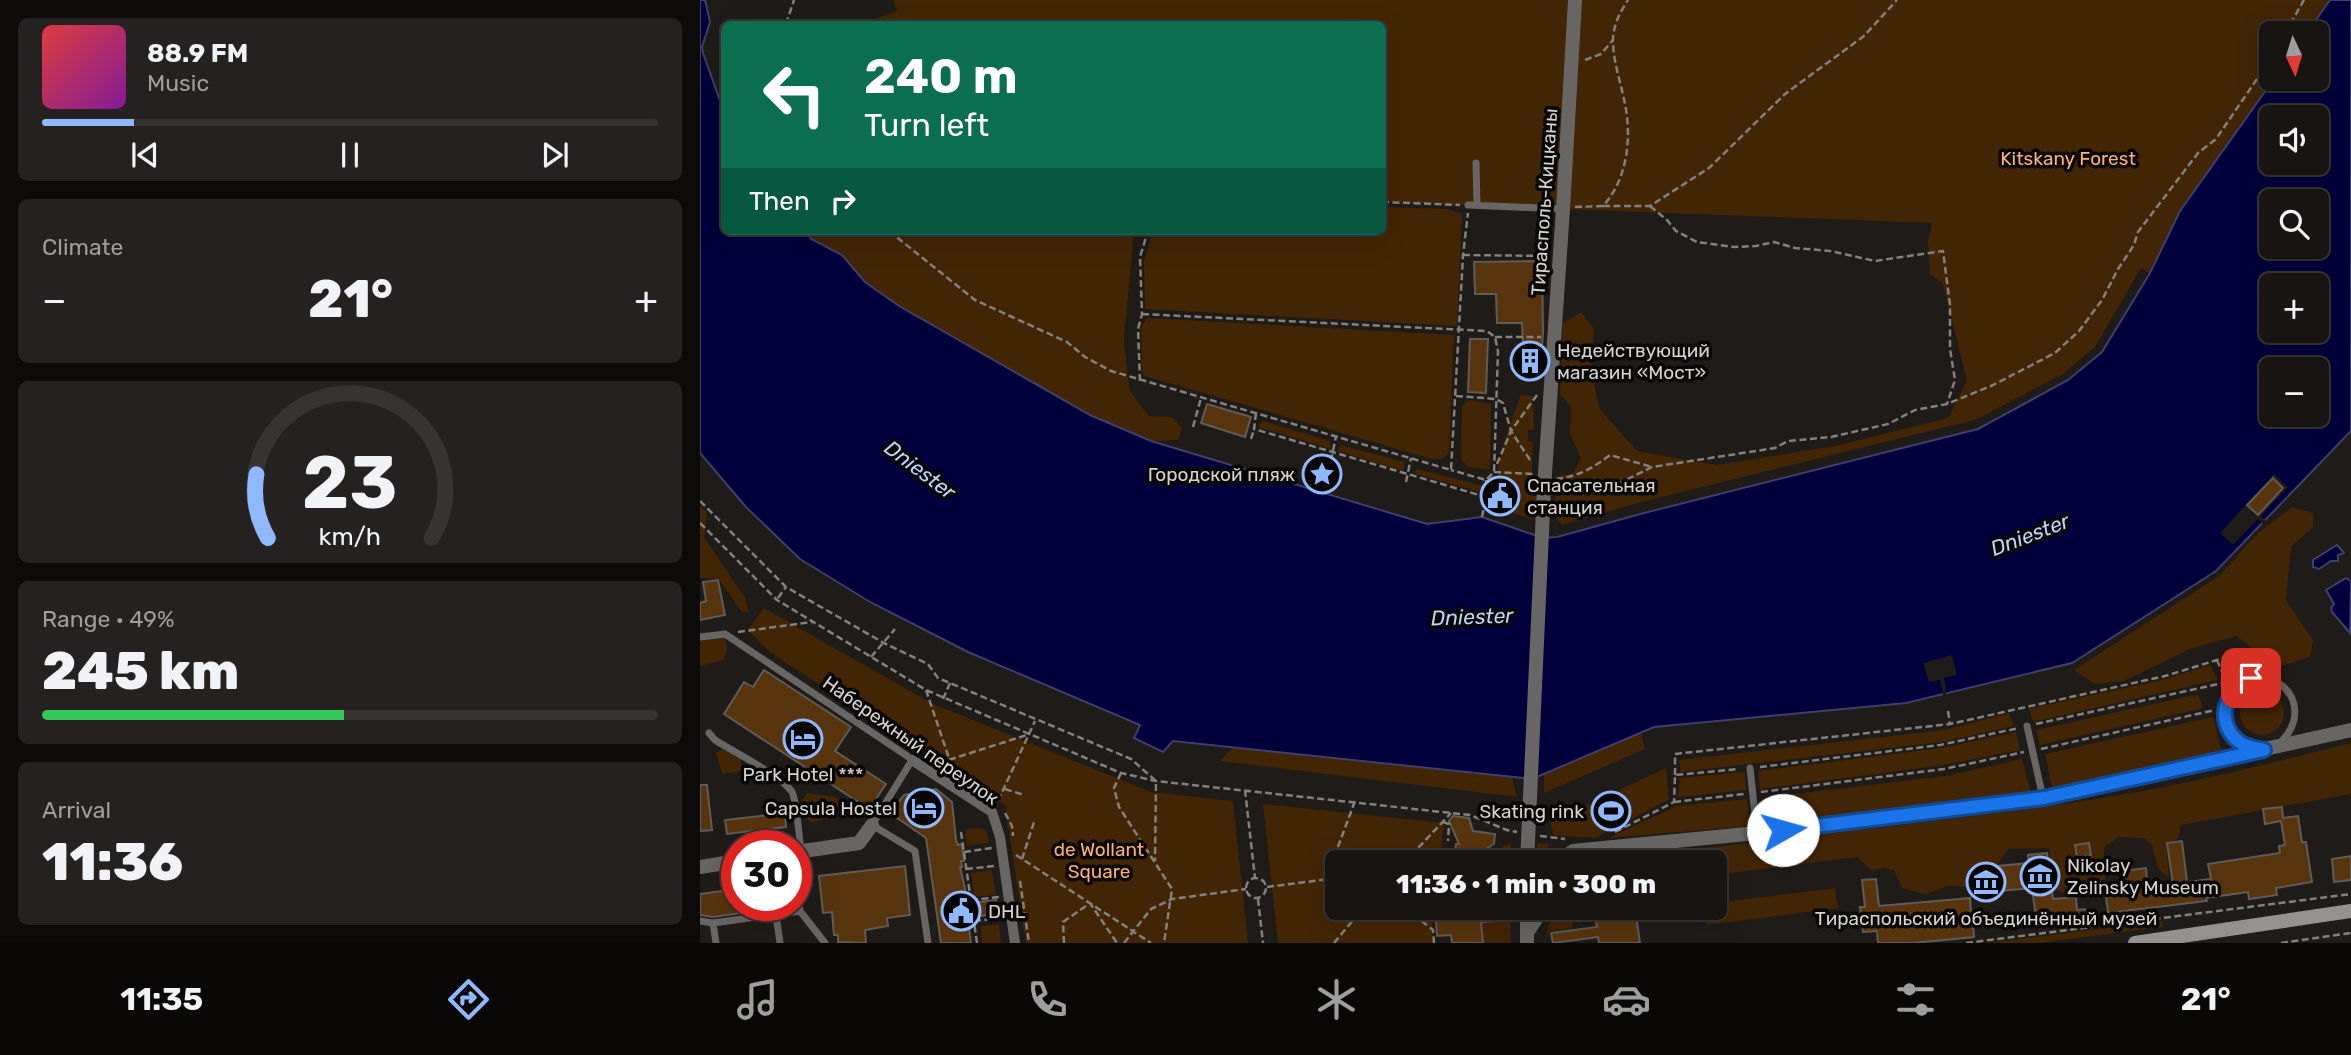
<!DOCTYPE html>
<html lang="en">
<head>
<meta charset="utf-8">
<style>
	body { margin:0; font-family:Rubik,sans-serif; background:#242120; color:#f1f3f6; height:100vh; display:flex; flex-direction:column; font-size:26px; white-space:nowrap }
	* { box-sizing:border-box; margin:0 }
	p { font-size:23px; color:#9e9e9f }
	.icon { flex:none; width:38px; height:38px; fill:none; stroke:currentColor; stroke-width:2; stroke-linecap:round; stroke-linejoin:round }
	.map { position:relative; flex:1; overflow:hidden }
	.details { display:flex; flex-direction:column; gap:18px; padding:18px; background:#0d0b0a; width:700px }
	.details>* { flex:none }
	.banner { position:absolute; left:21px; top:21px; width:665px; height:214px; border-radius:10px; box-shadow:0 7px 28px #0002,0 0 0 2px #363332; background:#0b6e4f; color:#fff; overflow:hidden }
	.needle { width:46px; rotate:176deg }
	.fabs { position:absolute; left:1559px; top:21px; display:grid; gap:14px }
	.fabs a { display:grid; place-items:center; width:70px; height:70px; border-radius:10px; background:#171412; box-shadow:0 7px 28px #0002,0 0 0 2px #363332; font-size:35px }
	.speed { position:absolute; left:21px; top:830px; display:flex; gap:14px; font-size:35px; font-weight:700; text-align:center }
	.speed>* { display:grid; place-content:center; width:91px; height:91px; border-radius:50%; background:#171412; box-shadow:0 7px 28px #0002,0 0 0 2px #363332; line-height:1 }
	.speed .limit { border:10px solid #d22; background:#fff; color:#111 }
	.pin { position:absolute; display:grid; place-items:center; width:60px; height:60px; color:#fff; margin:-30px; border-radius:14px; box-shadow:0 4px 10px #0006 }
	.me { position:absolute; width:77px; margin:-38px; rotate:83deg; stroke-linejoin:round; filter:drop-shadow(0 0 5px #0008) }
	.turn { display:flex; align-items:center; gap:24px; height:147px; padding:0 28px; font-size:32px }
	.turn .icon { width:91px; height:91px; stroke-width:2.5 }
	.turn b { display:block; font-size:49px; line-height:60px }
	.then { display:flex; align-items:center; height:66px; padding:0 28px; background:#0003; gap:14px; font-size:26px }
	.big { font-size:52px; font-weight:800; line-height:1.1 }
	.details .card { flex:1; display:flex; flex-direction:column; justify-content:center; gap:10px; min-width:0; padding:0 24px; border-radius:10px; background:#242120 }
	.details .dial { align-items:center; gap:0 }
	.dial svg { height:182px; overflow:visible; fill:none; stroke:#363332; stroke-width:7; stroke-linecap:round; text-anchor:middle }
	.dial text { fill:#f1f3f6; stroke:none }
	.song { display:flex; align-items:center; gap:21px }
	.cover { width:84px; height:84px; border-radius:10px; background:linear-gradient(135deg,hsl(0 70% 55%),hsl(290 70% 35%)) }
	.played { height:7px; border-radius:4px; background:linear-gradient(90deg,#8fb8fd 15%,#363332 15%) }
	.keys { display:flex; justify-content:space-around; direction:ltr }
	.heat { display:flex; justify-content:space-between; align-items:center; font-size:38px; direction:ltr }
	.charge { height:10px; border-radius:5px; background:linear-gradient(90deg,#34c759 49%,#363332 0) }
	.trip { position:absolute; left:625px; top:850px; width:402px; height:70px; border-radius:10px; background:#171412; box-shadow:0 7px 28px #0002,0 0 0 2px #363332; font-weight:800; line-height:70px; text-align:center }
	.dock { display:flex; height:112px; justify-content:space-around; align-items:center; background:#090807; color:#9e9e9f }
	.dock .icon { width:49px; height:49px }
	.dock .on { color:#8fb8fd }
	.dock b { font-size:32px; color:#f1f3f6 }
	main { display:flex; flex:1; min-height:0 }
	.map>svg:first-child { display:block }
	.green { fill:#422504 }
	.water { fill:#00003c; stroke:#403f69; stroke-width:2; fill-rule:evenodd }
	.pier { fill:#1f1b18 }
	.building { fill:#58340e; stroke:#5f5b57; stroke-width:2 }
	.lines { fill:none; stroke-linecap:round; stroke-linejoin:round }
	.path { stroke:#83807d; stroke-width:2.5; stroke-dasharray:7 3.5; stroke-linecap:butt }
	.service { stroke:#686665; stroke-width:7 }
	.pedestrian { stroke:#686665; stroke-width:10 }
	.minor { stroke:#686665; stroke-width:14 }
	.tertiary { stroke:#686665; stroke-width:14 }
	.secondary { stroke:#94918e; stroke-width:14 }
	.route-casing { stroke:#114b97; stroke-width:18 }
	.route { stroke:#1a73e8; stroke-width:12 }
	.labels { text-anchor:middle; stroke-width:7; stroke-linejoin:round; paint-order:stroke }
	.park-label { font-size:19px; fill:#fbb36f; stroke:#080606 }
	.street-label { font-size:19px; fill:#d6d3d1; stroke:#080606 }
	.poi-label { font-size:19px; fill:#d6d3d1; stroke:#080606; text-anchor:start }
	.water-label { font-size:21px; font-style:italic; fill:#bdd5fb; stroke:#080606 }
</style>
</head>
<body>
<main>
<section class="details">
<div class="card">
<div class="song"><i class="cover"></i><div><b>88.9 FM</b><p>Music</p></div></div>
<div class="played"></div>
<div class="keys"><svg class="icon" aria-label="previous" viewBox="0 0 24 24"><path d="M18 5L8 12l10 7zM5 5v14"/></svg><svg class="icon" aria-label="pause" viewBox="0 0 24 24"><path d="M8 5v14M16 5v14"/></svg><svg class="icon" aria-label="next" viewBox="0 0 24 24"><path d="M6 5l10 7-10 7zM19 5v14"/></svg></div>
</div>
<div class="card"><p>Climate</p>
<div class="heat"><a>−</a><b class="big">21°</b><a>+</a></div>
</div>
<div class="card dial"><svg viewBox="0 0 100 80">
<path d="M14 69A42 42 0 1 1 86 69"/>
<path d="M14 69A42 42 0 0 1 9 41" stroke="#8fb8fd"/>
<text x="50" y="56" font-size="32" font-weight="700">23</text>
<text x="50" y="72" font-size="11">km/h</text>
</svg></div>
<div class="card"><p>Range · 49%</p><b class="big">245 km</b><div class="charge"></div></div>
<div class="card"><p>Arrival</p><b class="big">11:36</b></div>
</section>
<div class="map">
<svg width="1651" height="943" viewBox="0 0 1651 943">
	<rect width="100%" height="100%" fill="#1f1b18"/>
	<path class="green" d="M193,0H1630L1607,33H1572V79H1574L1480,211L1450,273L1441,268L1395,347L1363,374L1275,420L941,502L862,525L853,513L858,476L873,474L881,458L870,434L871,406L860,394L863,323L881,312L894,329L891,366L899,408L937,451L1017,465L1135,446L1248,418L1267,381L1243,284L1230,274L1228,240L1232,223L683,202L682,24H161L197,11Z
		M683,207L747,209L762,214L757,326L445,309L444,261L453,231H682Z
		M105,231H434L424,340L429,390L449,416L472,417L482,428L478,440L451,441L390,415L199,306L165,282L142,255L111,239Z
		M446,318L754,335L749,453L742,459H732L445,376L442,373L441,330Z
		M821,395L833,396L834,430H828V441L833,442L831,487L837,488L836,520L802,510L806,498L804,491L797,489C798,483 797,478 798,472C802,445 811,420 821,395Z
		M769,400L791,404L790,470L768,467L761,459L762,406Z
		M563,421L630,441L631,449L558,427Z
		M640,445L704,462V471L638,451Z
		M717,469L783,486V493L713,473Z
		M0,506L7,512L4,537L45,598L49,612H42L19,579L0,578Z
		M1592,507L1613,513V527L1591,547L1586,600L1613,640L1610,657L1578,667L1536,636L1490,649L1424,681L1395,684L1374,670L1519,576L1558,533Z
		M64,608L233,704L451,792L533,801L548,943H326L305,805L71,653L48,630Z
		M25,634L27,651L23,660L0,666V638Z
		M1555,658L1572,664L1571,671L1555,668L1528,676L1522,661Z
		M1510,665L1518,680L1333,722L1329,709L1465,679Z
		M1540 713a22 22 0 1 1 44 0a22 22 0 1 1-44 0Z
		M1498,694L1503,708L1340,745L1336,730Z
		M1309,713L1314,726L1242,742L980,772L979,760L1245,730Z
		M1513,717L1522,753L1353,792L1345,754Z
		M941,732L945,749L844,793V773Z
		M1316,732L1320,750L1244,765L1060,789L1058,771L1242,748Z
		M1651,743V794L1481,825L1478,839L1466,843L1469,878L1458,868L1452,845L1444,838L1418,837L1404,848L1405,883L1401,898C1385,895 1367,898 1354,888L1349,848L1308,849L1294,870L1268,887L1248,886L1226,894L1202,888L1194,870L1184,868L1171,870L1157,857L1015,875V863H881C1057,840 1233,825 1408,797C1490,784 1570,763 1651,743Z
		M532,748L812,777L817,797L520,761Z
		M23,749L41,758L42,771L22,774L16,753Z
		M1322,759L1331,794L1062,828L1061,798L1245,776Z
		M966,768L969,800L895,838L853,835L851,822Z
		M1045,772L1046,790L978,797L980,778Z
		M107,793L135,797L146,806L145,814L111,823L97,808Z
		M1047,799L1050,826L908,838L977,806Z
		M563,804L744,823L740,863H637V908H731L734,943H578Z
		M282,828L287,832L289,843L267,846L265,829Z
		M810,843L816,863H775Z
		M837,843L849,844L845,863H837Z
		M292,870L296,895L274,897L271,873Z
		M1135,888L1138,908L1007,925L1005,908H1015V903Z
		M854,908H871L873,928L850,931L844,942Z
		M810,909L811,943H783L781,922L795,921L794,910Z
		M1462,921L1463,927L1339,943H1285Z
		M299,924L301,943H282L281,926Z"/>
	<path class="water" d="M0,0H5L10,22L2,47L3,53L24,112V231H105L111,239L142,255L165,282L199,306L390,415L451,441L727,524L782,517L843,538L857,537L944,513L1278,429L1368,380L1402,352L1450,273L1480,211L1574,79H1617V33H1607L1630,0H1651V431L1516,571L1372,663L1206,703L954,727L832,779L473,741L463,752L434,738L440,725L268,652L170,602L100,559L46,507L0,453ZM1572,117H1617V163H1572ZM1572,201H1617V247H1572ZM1572,285H1617V331H1572ZM1572,369H1617V415H1572Z
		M1637,545L1644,553L1638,555V561H1631L1619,569L1613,567V560Z
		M1646,578L1651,581L1650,633L1632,612L1631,608L1634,604L1626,590Z"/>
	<path class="pier" d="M1574,474L1588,487L1561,516L1567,522L1564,525L1558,519L1533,545L1520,533Z
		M1252,655L1257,675L1244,678L1247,697L1244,698L1240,680L1229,682L1223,663Z"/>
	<path class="building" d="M842,261L843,332L840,377L818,376L819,346H823L822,323H797L796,294H775L774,262Z
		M770,339H788L786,393L768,392Z
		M507,404L551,417L545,437L501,423Z
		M1573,478L1583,488L1558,515L1547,505Z
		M18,580L25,615L0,620V603L6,601L3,582Z
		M64,670L151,727L135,751L186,784L169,809L24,714L44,682L53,687Z
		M0,785H7L12,830L0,831Z
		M236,789L252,802L256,840L258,845L262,844L264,861H261L262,867H260L267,897H269L270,903L296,900L298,914L269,917L270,920H268L271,943H241L226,838L190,813L204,795Z
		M1582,807L1583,818L1598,816L1602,842H1606L1612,882L1576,888L1577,895L1549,899L1548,892L1506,898L1507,901L1408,913L1406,897L1424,895L1422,871L1446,868L1448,894L1474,891L1467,843L1482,841L1487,882L1511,879L1508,864L1580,853L1579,846L1585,845L1581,821L1565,824L1563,809Z
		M85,813L86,827L27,834L25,820Z
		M753,816L769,818L773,831L795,834L794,844L766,862L754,859L756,844H759L749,821Z
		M1389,843L1391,855L1377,857L1375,845Z
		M1347,853L1353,899L1376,897L1377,910L1385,909L1387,920L1337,926L1332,888L1301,891L1298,866L1329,863L1328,855Z
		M1651,856V880L1634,882L1632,859Z
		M205,866L210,915L187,918L188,926L165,930L166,943L138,942V935H134L132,912L123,913L119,876Z
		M1176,879L1179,906L1270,898L1271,912L1278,911L1279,925H1273L1274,937L1214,943H1178L1177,931L1163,932L1160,907H1165L1162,880Z
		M37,889V905H76V908L13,917L0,915V894Z
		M735,908H794L795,921L781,922L783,943H752L751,935L737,936Z
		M910,908H935L940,943H899L898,937L853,943L851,933L897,927L894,911Z"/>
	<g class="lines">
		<path class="path" d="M86,24L94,0
			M1585,33L1604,0
			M885,60L901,54L913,40
			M682,202L760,205
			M903,206H950L1009,168L1085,94L1164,36L1197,0
			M950,206L967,220L976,231L997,242L1034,247L1056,246L1074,242L1095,248L1130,251L1175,261L1243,251L1250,305V349L1255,380L1247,404
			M875,207L903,206C927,180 932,139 925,104C921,83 913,62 913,40C913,26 920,12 928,0
			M189,231L275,300L367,342L385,357L411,371L751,470L763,255L768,213
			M763,255L847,256
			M442,314L787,331L795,337L798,351L794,472L786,480L751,470
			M795,337H841
			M440,381L438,329L442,314L440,257L448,231
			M756,396L796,399L803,403L811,431L832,463
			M556,413L554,429L786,497V480
			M493,427L501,398
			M551,439L554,429
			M631,461L636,436
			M797,464L811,431L837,395
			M794,472L833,474
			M856,479C877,477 893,468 910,455L952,467
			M706,482L711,458
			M857,482H886L908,489L952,467L1075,448L1088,441L1131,437L1188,424L1215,410L1247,404L1293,385L1355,353L1379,331L1402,300L1418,269L1434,245L1438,232L1498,153L1516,139L1572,57
			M0,501L86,587L184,643L228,664L238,678L431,759L456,781L455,861
			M782,517L786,497
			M0,523L77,600L226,690L421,773L456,781L770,815L807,830L817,832
			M78,598L86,587
			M38,632L112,622
			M171,657L195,629
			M1517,660L1526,681
			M226,690L254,773
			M243,699L250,683
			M1248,711L1250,724
			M1336,724L1527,682
			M1341,749L1515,710
			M239,763L330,734
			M1060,767L1240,745L1319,728
			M421,773L414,788L419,807L472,889L464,943
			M975,775V754L1250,724L1465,676L1517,660L1556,654L1577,661
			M305,789L324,795
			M545,790L555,878
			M1061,792L1244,769L1324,752
			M298,801L335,721
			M974,802L1044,794
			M305,813L312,826L313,836
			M743,822L749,824L748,841
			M261,832L277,943
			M915,832L974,802L975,775L1039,769
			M840,836L865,839
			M264,852L292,848
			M316,855L451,943
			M322,859L335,819
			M704,863L751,813
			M266,869L294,866
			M546 888a10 10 0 1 1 20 0a10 10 0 1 1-20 0Z
			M633,878L635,855L655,801
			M320,881L329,943
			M567,887L637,878
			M558,899L563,943
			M271,900L299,897
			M705,908L733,930L734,943
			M274,921L302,918
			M364,943L363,922L390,903L417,943
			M424,943L451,909L472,899L546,889
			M634,943L663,908
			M1266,943L1651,894
			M1581,943L1651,933"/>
		<path class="service" d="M776,163L777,205
			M768,205L863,209
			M0,637L25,634L216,762
			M1327,726L1343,798
			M9,733L15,740C32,751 82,776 92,792C97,801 99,838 101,851
			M1553,748C1539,744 1527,733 1525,718C1524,709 1526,700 1531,693C1562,652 1622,700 1581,742
			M212,760L172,825L215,851L228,943
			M1050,768L1057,833
			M100,911L125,943
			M76,915L80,943
			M0,921L13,923L100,911L96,884
			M13,923L16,943"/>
		<path class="pedestrian" d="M212,760L292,812L300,837L315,943"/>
		<path class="minor" d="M96,852L159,843L172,825
			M857,863L873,851L1057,833L1344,798L1651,730
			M0,867L37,861
			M827,933L843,908"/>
		<path class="tertiary" d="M827,863L844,488L863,209L875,0
			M827,908V943"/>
		<path class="secondary" d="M1435,943L1651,911"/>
	</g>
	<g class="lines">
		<defs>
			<path id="route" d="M1083,830L1344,798L1564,750C1555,748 1545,747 1538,741C1514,721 1526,689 1551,678"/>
		</defs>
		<use href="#route" class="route-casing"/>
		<use href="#route" class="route"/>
	</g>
	<defs>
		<symbol id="building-ring" viewBox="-11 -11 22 22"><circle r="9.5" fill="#080606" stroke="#8fb8fd" stroke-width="1.5"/><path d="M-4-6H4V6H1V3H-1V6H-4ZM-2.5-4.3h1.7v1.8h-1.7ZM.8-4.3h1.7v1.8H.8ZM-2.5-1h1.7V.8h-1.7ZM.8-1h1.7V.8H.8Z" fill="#8fb8fd"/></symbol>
		<symbol id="sight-ring" viewBox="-11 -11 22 22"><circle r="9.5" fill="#080606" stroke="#8fb8fd" stroke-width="1.5"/><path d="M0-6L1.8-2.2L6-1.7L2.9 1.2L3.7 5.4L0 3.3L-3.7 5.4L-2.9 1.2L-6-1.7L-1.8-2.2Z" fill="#8fb8fd"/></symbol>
		<symbol id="civic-ring" viewBox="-11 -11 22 22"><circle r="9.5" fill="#080606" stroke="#8fb8fd" stroke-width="1.5"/><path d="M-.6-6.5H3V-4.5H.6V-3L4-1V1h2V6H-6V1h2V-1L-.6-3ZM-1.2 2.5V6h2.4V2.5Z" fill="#8fb8fd"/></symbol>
		<symbol id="hotel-ring" viewBox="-11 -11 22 22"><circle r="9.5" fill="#080606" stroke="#8fb8fd" stroke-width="1.5"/><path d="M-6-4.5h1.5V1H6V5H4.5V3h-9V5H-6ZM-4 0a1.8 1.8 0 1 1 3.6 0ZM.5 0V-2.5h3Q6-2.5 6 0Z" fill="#8fb8fd"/></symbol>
		<symbol id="stadium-ring" viewBox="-11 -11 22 22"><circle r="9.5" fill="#080606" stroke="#8fb8fd" stroke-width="1.5"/><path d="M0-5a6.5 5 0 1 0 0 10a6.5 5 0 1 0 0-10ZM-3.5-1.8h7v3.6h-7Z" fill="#8fb8fd"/></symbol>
		<symbol id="museum-ring" viewBox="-11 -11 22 22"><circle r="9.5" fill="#080606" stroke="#8fb8fd" stroke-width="1.5"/><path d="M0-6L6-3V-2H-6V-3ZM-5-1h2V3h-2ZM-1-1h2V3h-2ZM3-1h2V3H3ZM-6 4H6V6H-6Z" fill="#8fb8fd"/></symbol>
	</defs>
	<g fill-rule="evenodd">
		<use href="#building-ring" x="808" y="339" width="44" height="44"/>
		<use href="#sight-ring" x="600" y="452" width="44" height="44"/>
		<use href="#civic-ring" x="778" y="474" width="44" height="44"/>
		<use href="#hotel-ring" x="81" y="717" width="44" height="44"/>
		<use href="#hotel-ring" x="202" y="786" width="44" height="44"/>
		<use href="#stadium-ring" x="889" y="789" width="44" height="44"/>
		<use href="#museum-ring" x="1318" y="854" width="44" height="44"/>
		<use href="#museum-ring" x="1264" y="860" width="44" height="44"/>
		<use href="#civic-ring" x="239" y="889" width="44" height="44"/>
	</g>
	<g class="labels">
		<g class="park-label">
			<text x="1368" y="165">Kitskany Forest</text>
			<text x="399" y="856">de Wollant<tspan x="399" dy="22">Square</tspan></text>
		</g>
		<g class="street-label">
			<text transform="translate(844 202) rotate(-86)" y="7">Тирасполь-Кицканы</text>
			<text transform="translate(211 740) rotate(35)" y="7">Набережный переулок</text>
		</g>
		<g class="poi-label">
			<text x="857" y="357">Недействующий<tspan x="857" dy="22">магазин «Мост»</tspan></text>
			<text x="595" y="481" text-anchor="end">Городской пляж</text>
			<text x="827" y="492">Спасательная<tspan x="827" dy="22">станция</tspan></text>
			<text x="103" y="781" text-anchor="middle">Park Hotel ***</text>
			<text x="197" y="815" text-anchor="end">Capsula Hostel</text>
			<text x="884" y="818" text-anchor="end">Skating rink</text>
			<text x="1367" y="872">Nikolay<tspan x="1367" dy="22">Zelinsky Museum</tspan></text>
			<text x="288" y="918">DHL</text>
			<text x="1286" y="925" text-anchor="middle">Тираспольский объединённый музей</text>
		</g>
		<g class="water-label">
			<text transform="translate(220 470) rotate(37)" y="7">Dniester</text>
			<text transform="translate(1330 535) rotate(-21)" y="7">Dniester</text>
			<text transform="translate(772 617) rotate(-2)" y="7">Dniester</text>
		</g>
	</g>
</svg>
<div class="fabs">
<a><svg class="needle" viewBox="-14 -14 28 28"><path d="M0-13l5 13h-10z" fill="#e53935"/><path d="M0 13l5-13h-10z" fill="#9e9e9f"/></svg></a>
<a><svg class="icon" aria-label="sound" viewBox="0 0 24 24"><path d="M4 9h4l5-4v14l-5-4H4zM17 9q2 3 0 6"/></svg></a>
<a><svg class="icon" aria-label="search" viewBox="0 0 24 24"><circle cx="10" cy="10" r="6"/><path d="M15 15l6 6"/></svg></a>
<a>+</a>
<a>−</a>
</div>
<div class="speed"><div class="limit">30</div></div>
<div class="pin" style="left:1551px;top:678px;background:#d93025"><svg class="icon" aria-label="arrive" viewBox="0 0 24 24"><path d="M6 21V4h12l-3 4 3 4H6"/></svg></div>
<svg class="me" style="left:1083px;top:830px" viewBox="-20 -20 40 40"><circle r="19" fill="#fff"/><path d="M0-13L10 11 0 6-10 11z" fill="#1a73e8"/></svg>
<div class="trip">11:36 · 1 min · 300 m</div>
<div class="banner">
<div class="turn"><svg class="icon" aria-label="left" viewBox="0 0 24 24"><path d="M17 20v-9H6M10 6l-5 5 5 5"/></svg><div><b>240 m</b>Turn left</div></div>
<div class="then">Then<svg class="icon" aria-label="right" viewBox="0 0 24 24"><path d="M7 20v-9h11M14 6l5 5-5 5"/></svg></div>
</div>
</div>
</main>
<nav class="dock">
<b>11:35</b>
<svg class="icon on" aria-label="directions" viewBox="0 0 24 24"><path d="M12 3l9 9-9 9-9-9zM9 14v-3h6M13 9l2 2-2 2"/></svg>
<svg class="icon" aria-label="music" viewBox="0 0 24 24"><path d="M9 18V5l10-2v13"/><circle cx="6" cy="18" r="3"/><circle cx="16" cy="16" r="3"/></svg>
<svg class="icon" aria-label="phone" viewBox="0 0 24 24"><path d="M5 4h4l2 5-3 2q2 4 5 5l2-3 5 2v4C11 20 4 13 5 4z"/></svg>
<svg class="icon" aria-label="climate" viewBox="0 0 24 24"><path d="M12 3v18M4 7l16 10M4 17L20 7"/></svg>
<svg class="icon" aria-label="car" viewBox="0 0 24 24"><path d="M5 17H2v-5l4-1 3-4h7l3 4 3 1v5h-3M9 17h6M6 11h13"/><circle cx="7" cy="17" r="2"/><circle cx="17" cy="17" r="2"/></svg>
<svg class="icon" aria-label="filters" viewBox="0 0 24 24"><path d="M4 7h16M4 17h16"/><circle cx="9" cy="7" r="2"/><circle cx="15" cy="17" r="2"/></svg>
<b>21°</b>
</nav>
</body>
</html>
